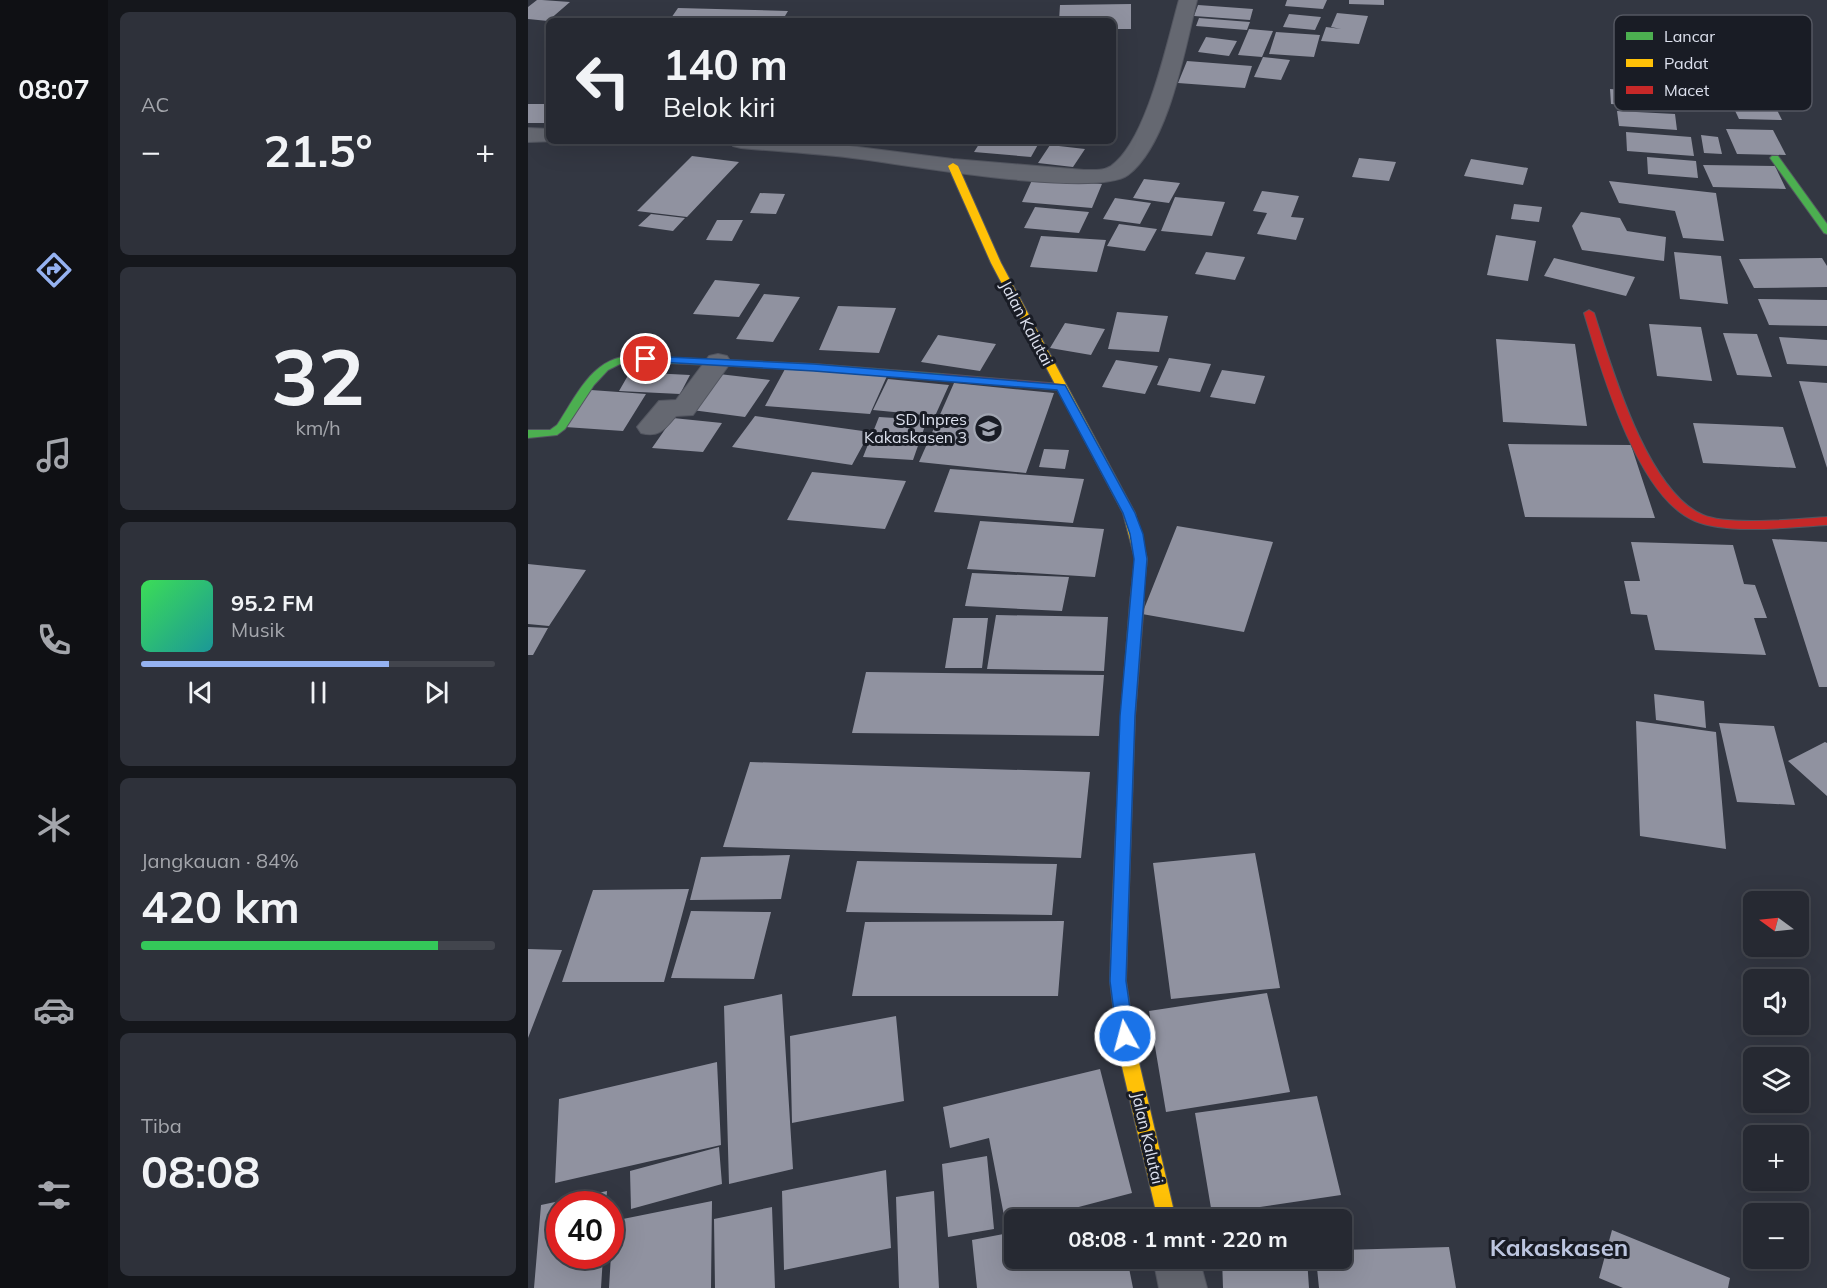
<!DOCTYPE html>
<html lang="id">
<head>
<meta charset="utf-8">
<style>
	body { margin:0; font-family:Mulish,sans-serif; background:#2e313a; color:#f1f3f6; height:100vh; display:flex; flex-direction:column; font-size:22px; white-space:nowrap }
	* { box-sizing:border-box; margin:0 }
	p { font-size:20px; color:#a4a6ac }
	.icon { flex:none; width:33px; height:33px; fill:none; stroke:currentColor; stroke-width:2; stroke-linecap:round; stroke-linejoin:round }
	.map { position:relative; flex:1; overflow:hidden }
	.side { display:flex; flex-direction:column; gap:12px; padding:12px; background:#15171c; width:420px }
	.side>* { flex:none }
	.top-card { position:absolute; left:18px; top:18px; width:570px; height:126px; border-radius:9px; box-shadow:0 6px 24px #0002,0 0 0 2px #42454d; background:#262932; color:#f1f3f6; overflow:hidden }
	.needle { width:39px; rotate:285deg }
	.tools { position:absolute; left:1215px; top:891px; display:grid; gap:12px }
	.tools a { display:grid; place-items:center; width:66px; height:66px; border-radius:9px; background:#262932; box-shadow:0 6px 24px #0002,0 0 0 2px #42454d; font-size:30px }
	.speed { position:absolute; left:18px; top:1191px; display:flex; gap:12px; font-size:30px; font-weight:700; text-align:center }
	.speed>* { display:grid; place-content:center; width:78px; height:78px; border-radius:50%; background:#262932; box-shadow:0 6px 24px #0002,0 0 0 2px #42454d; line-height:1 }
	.speed .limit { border:9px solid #d22; background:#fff; color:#111 }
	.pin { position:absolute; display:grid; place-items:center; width:51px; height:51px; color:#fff; margin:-26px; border:3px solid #fff; border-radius:50%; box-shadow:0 2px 6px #0007 }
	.me { position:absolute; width:66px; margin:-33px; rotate:353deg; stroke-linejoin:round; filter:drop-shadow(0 0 4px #0008) }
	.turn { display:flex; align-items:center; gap:21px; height:126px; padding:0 18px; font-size:27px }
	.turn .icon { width:78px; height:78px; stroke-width:2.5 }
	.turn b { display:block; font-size:42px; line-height:51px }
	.big { font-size:45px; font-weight:700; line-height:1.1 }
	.side .card { flex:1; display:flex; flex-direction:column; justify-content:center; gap:9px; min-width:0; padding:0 21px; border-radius:9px; background:#2e313a }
	.side .dial { align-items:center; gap:0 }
	.dial b { font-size:78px; line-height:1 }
	.song { display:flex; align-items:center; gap:18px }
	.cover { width:72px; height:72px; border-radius:9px; background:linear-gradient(135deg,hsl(130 70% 55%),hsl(180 70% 35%)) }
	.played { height:6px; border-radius:3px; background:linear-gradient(90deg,#95b2f1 70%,#42454d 70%) }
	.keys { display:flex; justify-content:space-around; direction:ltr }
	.heat { display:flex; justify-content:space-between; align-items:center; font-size:33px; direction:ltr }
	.charge { height:9px; border-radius:4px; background:linear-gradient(90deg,#34c759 84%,#42454d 0) }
	.trip { position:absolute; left:476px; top:1209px; width:348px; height:60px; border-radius:9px; background:#262932; box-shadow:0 6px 24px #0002,0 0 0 2px #42454d; font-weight:700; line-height:60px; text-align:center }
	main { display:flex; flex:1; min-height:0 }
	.tab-bar { display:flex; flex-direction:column; width:108px; justify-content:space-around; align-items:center; background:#0f1014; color:#a4a6ac }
	.tab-bar .icon { width:42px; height:42px }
	.tab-bar .on { color:#95b2f1 }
	.tab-bar b { font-size:27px; color:#f1f3f6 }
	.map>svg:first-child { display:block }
	.building { fill:#9092a0 }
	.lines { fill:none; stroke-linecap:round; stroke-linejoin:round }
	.street-casing { stroke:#535660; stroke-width:2 }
	.fast-casing { stroke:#535660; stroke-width:2 }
	.slow-casing { stroke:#535660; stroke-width:2 }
	.jam-casing { stroke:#535660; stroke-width:2 }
	.street { fill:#656871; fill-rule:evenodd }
	.fast { fill:#4caf50; fill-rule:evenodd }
	.slow { fill:#ffc107; fill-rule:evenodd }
	.jam { fill:#c62828; fill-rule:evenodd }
	.route { fill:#1a73e8; stroke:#114b97; stroke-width:1.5 }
	.labels { text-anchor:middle; stroke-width:6; stroke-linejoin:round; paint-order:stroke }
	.street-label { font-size:16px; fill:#dde1ee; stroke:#191c25 }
	.poi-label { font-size:16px; fill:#dde1ee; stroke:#191c25; text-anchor:end }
	.near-quarter-label { font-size:24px; font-weight:bold; fill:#bcc5df; stroke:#191c25 }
	.key { fill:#191c25; stroke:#545761; stroke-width:1.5 }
	.key-label { font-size:16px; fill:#dde1ee }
</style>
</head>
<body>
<main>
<nav class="tab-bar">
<b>08:07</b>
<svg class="icon on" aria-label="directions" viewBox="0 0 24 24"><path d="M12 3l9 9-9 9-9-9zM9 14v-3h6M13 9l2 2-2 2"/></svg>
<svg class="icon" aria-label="music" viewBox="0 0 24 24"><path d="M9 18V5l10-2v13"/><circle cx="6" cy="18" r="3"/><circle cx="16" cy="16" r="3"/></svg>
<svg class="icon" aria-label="phone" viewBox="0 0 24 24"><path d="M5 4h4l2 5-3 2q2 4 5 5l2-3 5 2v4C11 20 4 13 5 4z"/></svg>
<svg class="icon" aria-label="climate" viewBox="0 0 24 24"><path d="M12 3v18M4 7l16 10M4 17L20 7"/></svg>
<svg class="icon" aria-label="car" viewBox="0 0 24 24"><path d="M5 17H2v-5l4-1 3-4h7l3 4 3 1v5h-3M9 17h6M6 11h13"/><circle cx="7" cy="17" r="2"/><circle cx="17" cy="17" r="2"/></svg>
<svg class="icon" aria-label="filters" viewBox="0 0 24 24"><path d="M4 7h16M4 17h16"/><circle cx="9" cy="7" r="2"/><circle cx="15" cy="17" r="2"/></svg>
</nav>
<section class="side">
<div class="card"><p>AC</p>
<div class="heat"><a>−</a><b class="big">21.5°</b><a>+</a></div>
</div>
<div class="card dial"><b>32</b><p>km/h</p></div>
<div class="card">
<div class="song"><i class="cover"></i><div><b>95.2 FM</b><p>Musik</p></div></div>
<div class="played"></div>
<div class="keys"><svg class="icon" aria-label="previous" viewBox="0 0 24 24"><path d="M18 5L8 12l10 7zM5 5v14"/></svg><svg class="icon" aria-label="pause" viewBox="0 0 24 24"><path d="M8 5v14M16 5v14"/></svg><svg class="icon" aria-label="next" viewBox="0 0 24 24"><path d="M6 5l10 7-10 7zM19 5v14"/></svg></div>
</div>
<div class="card"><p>Jangkauan · 84%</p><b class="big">420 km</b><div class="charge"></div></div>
<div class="card"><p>Tiba</p><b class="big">08:08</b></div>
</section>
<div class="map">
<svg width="1299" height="1288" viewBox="0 0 1299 1288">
	<rect width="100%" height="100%" fill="#333742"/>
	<path class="building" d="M9,0H14L42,2L20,21L0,19V7Z
		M759,0H799L795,9L757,6Z
		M821,0H856V5L821,4Z
		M603,4V29H585V21H531L532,5Z
		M670,5L725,9L722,20L666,16Z
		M150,8L260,11L254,21H141Z
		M809,13L840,16L831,44L793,41L798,27L813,29L803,27Z
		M761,14L793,17L787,30L755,27Z
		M671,18L722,22L719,30L668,26Z
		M721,29L745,31L734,57L710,55Z
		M748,32L792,35L786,57L741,54Z
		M678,37L709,41L701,56L670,52Z
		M735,57L762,60L753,80L726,77Z
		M659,61L724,66L717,88L650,83Z
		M1082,89L1138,93L1140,108L1083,104Z
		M1197,90H1239L1254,120L1211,119Z
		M0,104H21V123H0Z
		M1089,111L1147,114L1149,130L1091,126Z
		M1198,129L1245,130L1258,155L1209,154Z
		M1098,132L1163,137L1166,156L1099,151Z
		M1173,135L1190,137L1194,154L1176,153Z
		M453,141H512L503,157L446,152Z
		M522,145L557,149L545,167L510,163Z
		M164,156L211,162L159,217L109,211Z
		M1119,157L1168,161L1170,178L1120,174Z
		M831,158L868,162L861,181L824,177Z
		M943,159L1000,168L995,185L936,176Z
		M1175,165L1247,166L1258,189L1185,187Z
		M505,178L574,184L564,208L494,202Z
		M616,179L652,183L641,203L605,198Z
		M1081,181L1188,193L1196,241L1155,238L1147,211L1091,203Z
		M734,191L771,196L763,217L776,218L768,240L729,234L739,213L725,211Z
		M232,193L257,194L248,214L222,213Z
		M647,197L697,202L684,236L633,231Z
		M587,198L623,203L612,224L575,219Z
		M986,204L1014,207L1011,222L983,219Z
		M507,207L561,212L551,233L496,228Z
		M1053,212L1092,218L1099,231L1138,237L1136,261L1054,250L1044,226Z
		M123,214L157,218L145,231L110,226Z
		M189,220H215L204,241L178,240Z
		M591,224L629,229L617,251L579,246Z
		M968,235L1008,241L1000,281L959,275Z
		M513,236L578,240L569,272L502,267Z
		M678,252L717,257L707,280L667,274Z
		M1146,252L1193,256L1200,304L1152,299Z
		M1026,258L1107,277L1098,296L1016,276Z
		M1294,258L1299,266V287L1226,288L1211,259Z
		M187,280L232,284L211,317L165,314Z
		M236,294L272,297L245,342L208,339Z
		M1230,299L1299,300V326L1241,325Z
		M310,306L368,308L351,353L291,350Z
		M589,312L640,316L631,352L580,349Z
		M537,323L577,329L563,355L522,348Z
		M1121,324L1173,327L1184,381L1129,376Z
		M1195,333L1229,334L1244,377L1209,375Z
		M410,335L468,344L452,371L393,362Z
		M1251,337L1299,340V366L1259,364Z
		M968,339L1047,344L1059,426L975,422Z
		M641,358L683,364L672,392L629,385Z
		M588,360L630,366L617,394L574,387Z
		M257,369L359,376L342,414L237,406Z
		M694,370L737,376L727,404L682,397Z
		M102,372L162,375L152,394L91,391Z
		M191,374L242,380L217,417L164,410Z
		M360,379L421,385L407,416L345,410Z
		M1271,381L1299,383V468Z
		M426,383L526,393L498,473L391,462Z
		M63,390L118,394L95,431L37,427Z
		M227,416L342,432L324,465L204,447Z
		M351,417L399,420L385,460L335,457Z
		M145,418L194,423L175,452L124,448Z
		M1165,423L1255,427L1268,468L1175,463Z
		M980,444L1103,445L1127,518L997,517Z
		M516,449L541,450L537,469L511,467Z
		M422,469L556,479L545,523L406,512Z
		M284,472L378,481L357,529L259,520Z
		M452,521L576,529L567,577L439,569Z
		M649,526L745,542L716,632L614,614Z
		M1244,539L1299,542V687H1291Z
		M1103,542L1205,545L1216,584L1227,585L1239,618H1226L1238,655L1127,650L1119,615L1103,614L1096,581H1112Z
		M0,564L58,570L21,626L0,624Z
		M444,573L541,577L534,611L437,606Z
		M468,615L580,617L576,671L459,669Z
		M425,618H460L454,668H417Z
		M0,627L20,628L5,655H0Z
		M338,672L576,675L571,736L324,733Z
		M1126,694L1176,701L1178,728L1128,720Z
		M1108,721L1188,732L1198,849L1112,836Z
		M1191,723L1246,726L1267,805L1209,802Z
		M1297,742L1299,743V796L1260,761Z
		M222,762L562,772L553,858L195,847Z
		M727,853L752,988L643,999L625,863Z
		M262,855L253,899L162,900L173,857Z
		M329,861L529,864L524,915L318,912Z
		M161,889L136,982H34L65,890Z
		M163,911L243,912L226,979L143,978Z
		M536,921L530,996H324L337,922Z
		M0,949L34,950L0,1038Z
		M739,993L762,1092L638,1112L621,1011Z
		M254,994L265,1169L201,1184L196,1006Z
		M368,1016L376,1101L264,1123L262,1036Z
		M189,1062L193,1145L27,1183L31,1099Z
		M572,1069L604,1193L501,1220H486V1223L478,1226L461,1138L422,1148L415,1107Z
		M789,1096L813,1195L684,1214L667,1113Z
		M191,1147L194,1184L103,1209L102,1171Z
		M459,1156L466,1229L420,1237L414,1164Z
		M358,1170L363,1248L256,1270L254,1191Z
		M79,1191L78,1204H32V1256H75L73,1288H6L13,1205Z
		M406,1191L411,1288H371L368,1197Z
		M184,1201L183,1288H81L85,1221Z
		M244,1207L247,1288H187L186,1219Z
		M591,1211L592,1220H553V1218Z
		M1084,1230L1202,1278L1200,1288H1095L1071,1278Z
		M486,1232V1258H599L605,1288H449L444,1240Z
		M921,1247L928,1288H791L788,1258H813V1250Z
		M694,1258H779L781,1288H695Z"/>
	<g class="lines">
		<defs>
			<path id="street" d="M651,0H669C657,48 641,144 600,175C570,198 384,166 340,160C298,154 255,152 213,148L205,146L202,141H282L425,159L556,170C565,170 575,171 583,166C619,141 639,42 651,0Z
				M0,128L21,129V141H27L0,142Z
				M190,354L199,356L203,362L165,415L148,416C137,429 131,438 113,433L109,427L131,401L148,400L181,356Z
				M625,1258H671L679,1288H631Z"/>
			<path id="fast" d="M1244,156H1250L1299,224V234L1296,233L1242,158Z
				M101,356L286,364L414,374L420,377L414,380L286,370L118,362L92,364L80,370L66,385L37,429L29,435L0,438V430H22L29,425C48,397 63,359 101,356Z"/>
			<path id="slow" d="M425,163L430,166L473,263L607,513L619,559L614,605H604L602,602L607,559L595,513L463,263L420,166Z
				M592,910L598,912L600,917L598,981L609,1054L648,1220H630L591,1054L582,981L584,917L586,912Z"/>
			<path id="jam" d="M1061,310L1066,313C1084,368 1119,491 1175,515C1200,526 1270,519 1299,517V525C1263,527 1201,535 1167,521C1109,497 1073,369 1056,313Z
				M414,374L533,384L539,387L533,390L410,379L408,377Z
				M609,597L616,602L607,716L600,917L598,922L592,924L586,922L584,917L593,716L602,602Z"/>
		</defs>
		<use href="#street" class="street-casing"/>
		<use href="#fast" class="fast-casing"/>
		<use href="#slow" class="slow-casing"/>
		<use href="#jam" class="jam-casing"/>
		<use href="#street" class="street"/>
		<use href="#fast" class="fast"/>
		<use href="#slow" class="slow"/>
		<use href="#jam" class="jam"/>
	</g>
	<path class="route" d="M118,356L286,364L537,385L607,513L615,534L619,559L607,716L598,981L606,1036L603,1041L597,1043L591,1041L589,1036L582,981L592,716L606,559L602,534L595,513L529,390L286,371L114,361L112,359Z"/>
	<defs>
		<symbol id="school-ring" viewBox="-11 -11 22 22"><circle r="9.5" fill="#191c25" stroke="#a2a6b2" stroke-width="1.5"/><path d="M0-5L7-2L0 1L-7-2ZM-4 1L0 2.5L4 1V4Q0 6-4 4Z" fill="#a2a6b2"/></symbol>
	</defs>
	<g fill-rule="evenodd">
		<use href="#school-ring" x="444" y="412" width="33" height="33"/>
	</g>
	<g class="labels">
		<g class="street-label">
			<text transform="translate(499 323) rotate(62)" y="6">Jalan Kalutai</text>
			<text transform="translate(620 1138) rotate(77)" y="6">Jalan Kalutai</text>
		</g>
		<g class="poi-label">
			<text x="439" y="425">SD Inpres<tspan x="439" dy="18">Kakaskasen 3</tspan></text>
		</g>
		<g class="near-quarter-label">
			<text x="1031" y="1256">Kakaskasen</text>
		</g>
	</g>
	<rect x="1086" y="15" width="198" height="96" rx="9" class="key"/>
	<rect x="1098" y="32" width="27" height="8" fill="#4caf50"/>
	<rect x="1098" y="59" width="27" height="8" fill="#ffc107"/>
	<rect x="1098" y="86" width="27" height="8" fill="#c62828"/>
	<g class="key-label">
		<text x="1136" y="42">Lancar</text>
		<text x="1136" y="69">Padat</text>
		<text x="1136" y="96">Macet</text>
	</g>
</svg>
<div class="tools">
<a><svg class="needle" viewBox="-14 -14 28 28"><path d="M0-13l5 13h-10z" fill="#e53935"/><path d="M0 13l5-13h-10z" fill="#a4a6ac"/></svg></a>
<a><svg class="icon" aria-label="sound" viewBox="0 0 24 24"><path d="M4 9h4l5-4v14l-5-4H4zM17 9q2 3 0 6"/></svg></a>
<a><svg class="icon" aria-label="layers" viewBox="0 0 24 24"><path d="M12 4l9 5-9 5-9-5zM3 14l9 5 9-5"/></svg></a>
<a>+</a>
<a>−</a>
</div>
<div class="speed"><div class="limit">40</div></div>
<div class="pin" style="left:118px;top:359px;background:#d93025"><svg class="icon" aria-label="arrive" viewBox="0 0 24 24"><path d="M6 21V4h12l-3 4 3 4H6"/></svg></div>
<svg class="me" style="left:597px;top:1036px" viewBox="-20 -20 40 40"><circle r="17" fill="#1a73e8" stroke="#fff" stroke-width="3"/><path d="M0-11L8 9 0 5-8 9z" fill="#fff"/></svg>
<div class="trip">08:08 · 1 mnt · 220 m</div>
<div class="top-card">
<div class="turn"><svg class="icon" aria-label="left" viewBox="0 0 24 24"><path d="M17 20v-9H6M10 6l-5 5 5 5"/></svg><div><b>140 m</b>Belok kiri</div></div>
</div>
</div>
</main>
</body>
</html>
